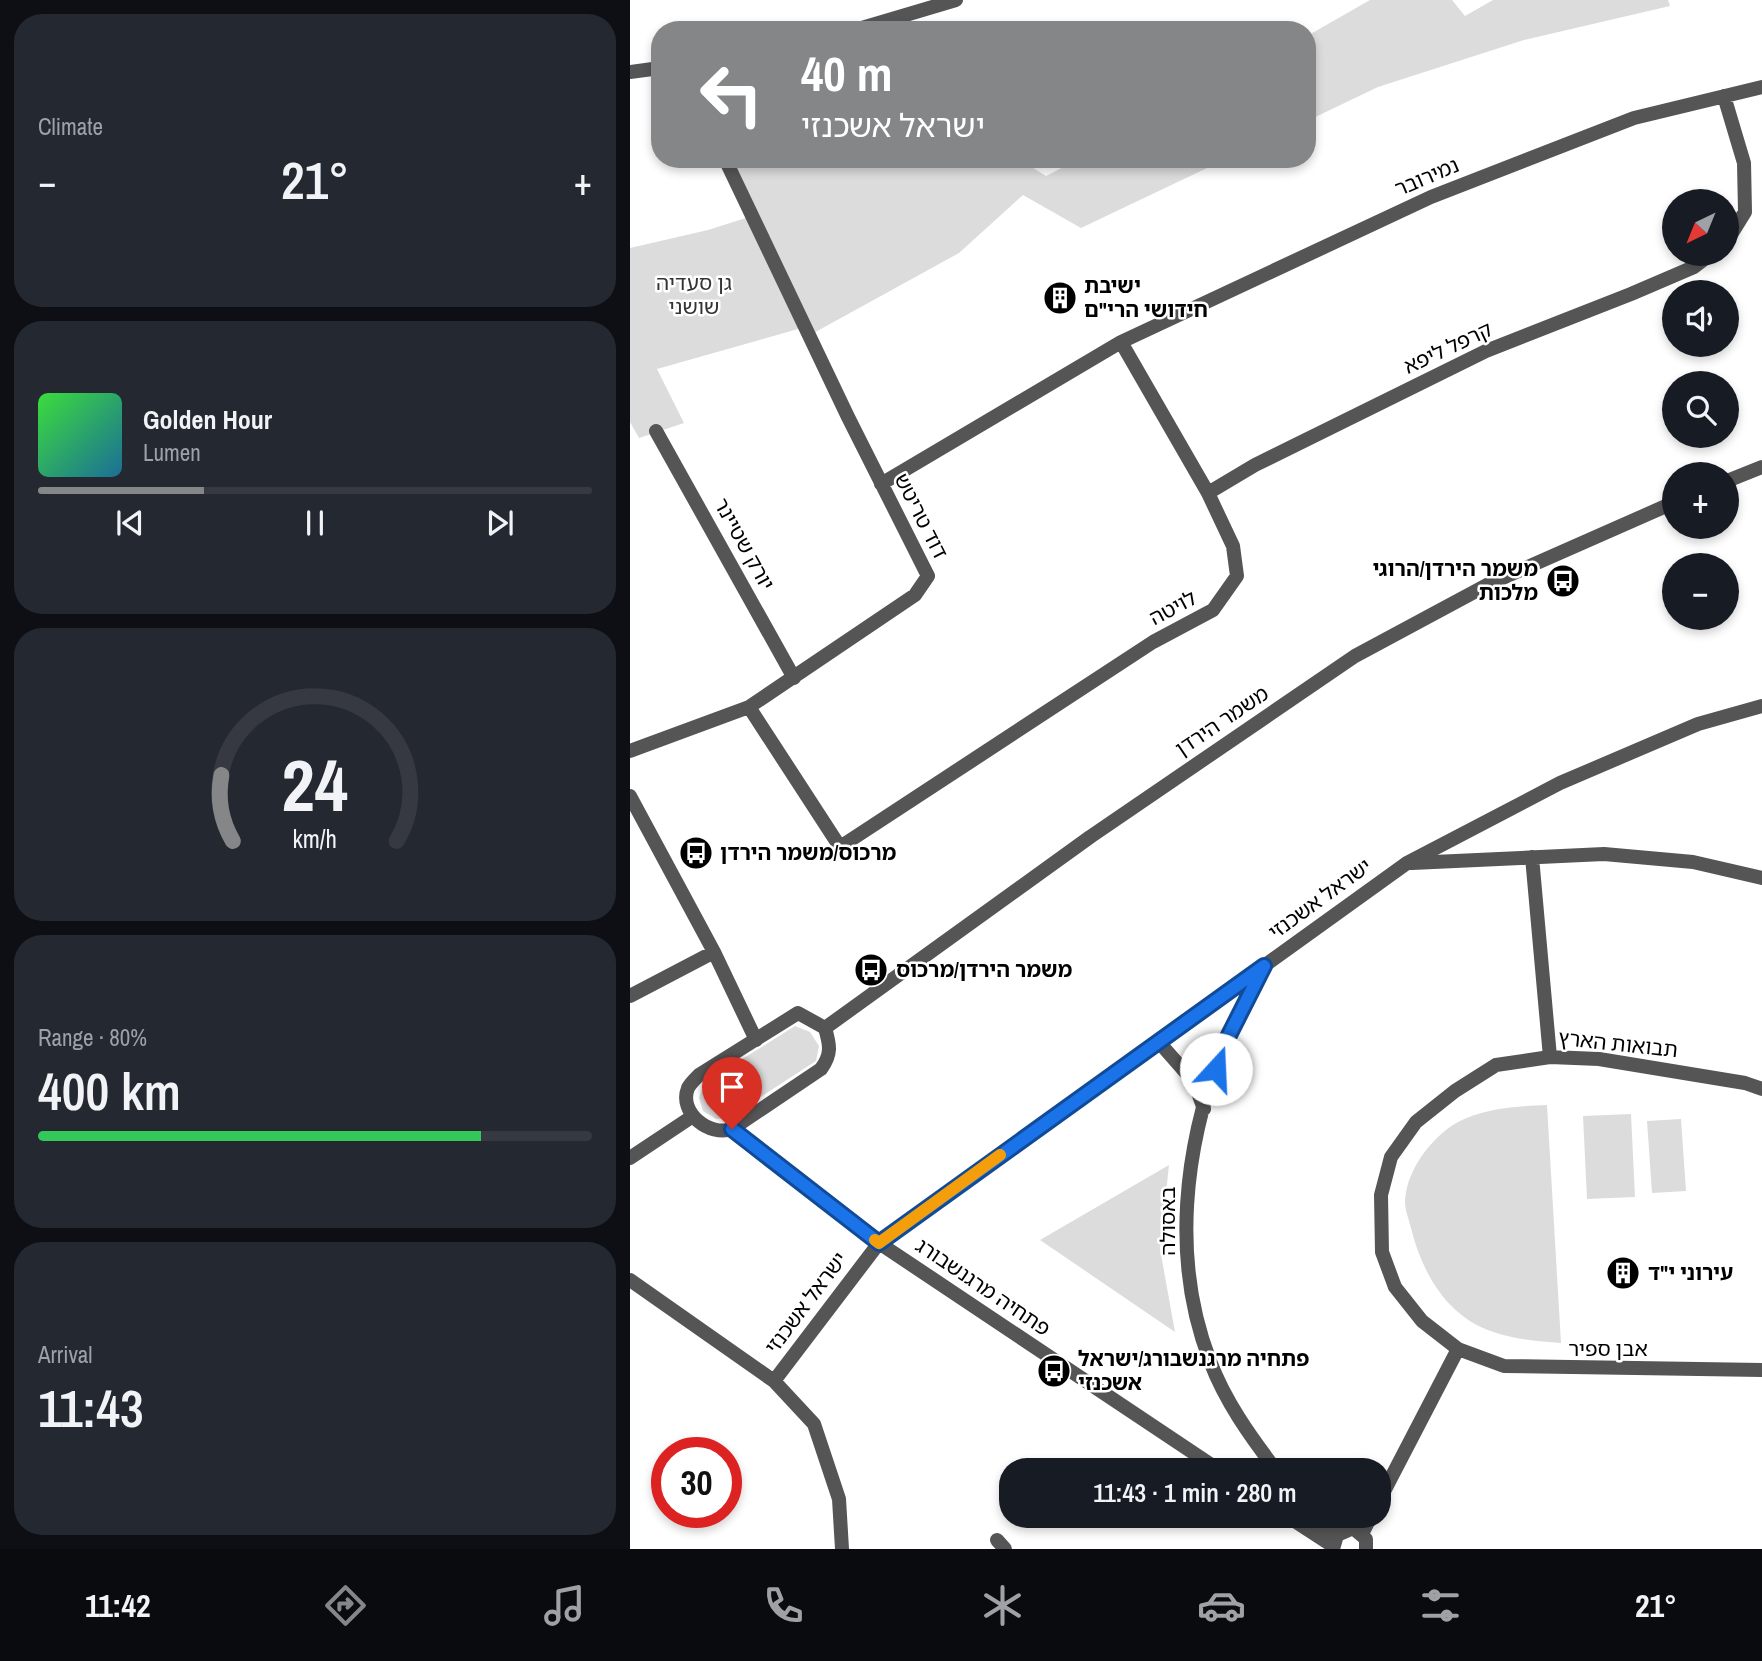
<!DOCTYPE html>
<html lang="en">
<head>
<meta charset="utf-8">
<style>
	body { margin:0; font-family:"Archivo Narrow","Noto Sans Hebrew",sans-serif; background:#242831; color:#f1f3f6; height:100vh; display:flex; flex-direction:column; font-size:26px; white-space:nowrap }
	* { box-sizing:border-box; margin:0 }
	p { font-size:23px; color:#9ea1a6 }
	.icon { flex:none; width:38px; height:38px; fill:none; stroke:currentColor; stroke-width:2; stroke-linecap:round; stroke-linejoin:round }
	.map { position:relative; flex:1; overflow:hidden }
	.details { display:flex; flex-direction:column; gap:14px; padding:14px; background:#0d0f14; width:630px }
	.details>* { flex:none }
	.top-card { position:absolute; left:21px; top:21px; width:665px; height:147px; border-radius:28px; box-shadow:0 4px 10px #0003; background:#858687; color:#fff; overflow:hidden }
	.needle { width:46px; rotate:223deg }
	.tools { position:absolute; left:1032px; top:189px; display:grid; gap:14px }
	.tools a { display:grid; place-items:center; width:77px; height:77px; border-radius:50%; background:#171b24; box-shadow:0 4px 10px #0003; font-size:35px }
	.speed { position:absolute; left:21px; top:1437px; display:flex; gap:14px; font-size:35px; font-weight:700; text-align:center }
	.speed>* { display:grid; place-content:center; width:91px; height:91px; border-radius:50%; background:#171b24; box-shadow:0 4px 10px #0003; line-height:1 }
	.speed .limit { border:10px solid #d22; background:#fff; color:#111 }
	.pin { position:absolute; display:grid; place-items:center; width:60px; height:60px; color:#fff; margin:-72px -30px; border-radius:50% 50% 50% 0; rotate:-45deg; box-shadow:0 0 7px #0007 }
	.pin .icon { rotate:45deg }
	.me { position:absolute; width:77px; margin:-38px; rotate:20deg; stroke-linejoin:round; filter:drop-shadow(0 0 5px #0008) }
	.turn { display:flex; align-items:center; gap:24px; height:147px; padding:0 35px; font-size:32px }
	.turn .icon { width:91px; height:91px; stroke-width:2.5 }
	.turn b { display:block; font-size:49px; line-height:60px }
	.big { font-size:52px; font-weight:600; line-height:1.1 }
	.details .widget { flex:1; display:flex; flex-direction:column; justify-content:center; gap:10px; min-width:0; padding:0 24px; border-radius:28px; background:#242831 }
	.details .dial { align-items:center; gap:0 }
	.dial svg { height:182px; overflow:visible; fill:none; stroke:#363941; stroke-width:7; stroke-linecap:round; text-anchor:middle }
	.dial text { fill:#f1f3f6; stroke:none }
	.song { display:flex; align-items:center; gap:21px }
	.cover { width:84px; height:84px; border-radius:10px; background:linear-gradient(135deg,hsl(120 70% 55%),hsl(200 70% 35%)) }
	.played { height:7px; border-radius:4px; background:linear-gradient(90deg,#858687 30%,#363941 30%) }
	.keys { display:flex; justify-content:space-around; direction:ltr }
	.heat { display:flex; justify-content:space-between; align-items:center; font-size:38px; direction:ltr }
	.charge { height:10px; border-radius:5px; background:linear-gradient(90deg,#34c759 80%,#363941 0) }
	.trip { position:absolute; left:369px; top:1458px; width:392px; height:70px; border-radius:28px; background:#171b24; box-shadow:0 4px 10px #0003; font-weight:600; line-height:70px; text-align:center }
	.tabs { display:flex; height:112px; justify-content:space-around; align-items:center; background:#090b0e; color:#9ea1a6 }
	.tabs .icon { width:49px; height:49px }
	.tabs .on { color:#858687 }
	.tabs b { font-size:32px; color:#f1f3f6 }
	main { display:flex; flex:1; min-height:0 }
	.map>svg:first-child { display:block }
	.green { fill:#dcdcdc }
	.lines { fill:none; stroke-linecap:round; stroke-linejoin:round }
	.minor { stroke:#555; stroke-width:14 }
	.tertiary { stroke:#555; stroke-width:14 }
	.route-casing { stroke:#114b97; stroke-width:18 }
	.route { stroke:#1a73e8; stroke-width:12 }
	.slow { stroke:#f59e0b; stroke-width:12 }
	.labels { text-anchor:middle; stroke-width:5; stroke-linejoin:round; paint-order:stroke }
	.street-label { font-size:21px; fill:#000; stroke:#fff }
	.park-label { font-size:21px; fill:#333; stroke:#fff }
	.poi-label { font-size:21px; font-weight:bold; fill:#000; stroke:#fff; text-anchor:start }
</style>
</head>
<body>
<main>
<section class="details">
<div class="widget"><p>Climate</p>
<div class="heat"><a>−</a><b class="big">21°</b><a>+</a></div>
</div>
<div class="widget">
<div class="song"><i class="cover"></i><div><b>Golden Hour</b><p>Lumen</p></div></div>
<div class="played"></div>
<div class="keys"><svg class="icon" aria-label="previous" viewBox="0 0 24 24"><path d="M18 5L8 12l10 7zM5 5v14"/></svg><svg class="icon" aria-label="pause" viewBox="0 0 24 24"><path d="M8 5v14M16 5v14"/></svg><svg class="icon" aria-label="next" viewBox="0 0 24 24"><path d="M6 5l10 7-10 7zM19 5v14"/></svg></div>
</div>
<div class="widget dial"><svg viewBox="0 0 100 80">
<path d="M14 69A42 42 0 1 1 86 69"/>
<path d="M14 69A42 42 0 0 1 9 40" stroke="#858687"/>
<text x="50" y="56" font-size="32" font-weight="700">24</text>
<text x="50" y="72" font-size="11">km/h</text>
</svg></div>
<div class="widget"><p>Range · 80%</p><b class="big">400 km</b><div class="charge"></div></div>
<div class="widget"><p>Arrival</p><b class="big">11:43</b></div>
</section>
<div class="map">
<svg width="1132" height="1549" viewBox="0 0 1132 1549">
	<rect width="100%" height="100%" fill="#fff"/>
	<path class="green" d="M740,0H822L835,16L863,0H1038L1040,6L894,40L748,87L677,121V36Z
		M95,159H389L416,176L449,159H596L451,228L393,195L329,253L180,335L175,327L27,369L54,423L9,438L0,422V248L78,230L122,216Z
		M165,1026L180,1032L189,1046L186,1061L98,1118L86,1119L73,1111L69,1098L74,1083Z
		M917,1105L931,1343C905,1341 878,1339 853,1328C813,1310 791,1269 781,1228C779,1220 775,1210 775,1202C776,1174 795,1147 816,1130C842,1109 885,1106 917,1105Z
		M1001,1114L1005,1197L957,1199L953,1116Z
		M1051,1119L1056,1191L1022,1193L1017,1121Z
		M539,1165L530,1249L545,1332L410,1240Z"/>
	<g class="lines">
		<path class="minor" d="M225,30L326,0
			M0,72L30,68
			M1094,96L1114,163L1115,212L1097,241
			M491,342L801,197L1004,118L1132,87
			M26,431L164,678
			M578,493L625,465L856,351L1001,294L1064,267L1081,254
			M119,707L210,847L523,642L583,610L607,576L603,546L578,493L491,342L251,484
			M0,751L119,707L285,595L298,576L218,417L95,159
			M0,796L84,952L126,1040
			M902,857L920,1057
			M782,863L974,854L1063,862L1132,878
			M632,968C619,995 603,1022 592,1049C554,1148 541,1260 580,1361C595,1401 620,1436 646,1470
			M0,996L84,952
			M528,1041L564,1082L574,1109
			M1132,1089L1115,1083L969,1059L920,1057L866,1065L825,1091L786,1122L761,1157L751,1195L752,1252L765,1287L792,1321L828,1349L874,1366L1132,1370
			M102,1129L249,1243L589,1470
			M0,1280L144,1381L184,1424L209,1499L212,1549
			M144,1381L249,1243L777,863L930,783L1068,724L1132,706
			M749,1501L828,1349
			M657,1516L703,1546
			M685,1516L707,1535
			M732,1534L741,1516
			M367,1540L375,1549
			M703,1549L707,1535L723,1528L736,1539V1549"/>
		<path class="tertiary" d="M1097,481L1132,467
			M168,1013L195,1028C200,1045 202,1054 191,1069L102,1129C80,1137 48,1113 58,1088C60,1084 66,1078 69,1075Z
			M195,1028L460,837L725,656L859,584L1045,502
			M0,1158L63,1116"/>
	</g>
	<g class="lines">
		<defs>
			<path id="route" d="M102,1129L249,1243L634,966L592,1049L586,1069"/>
		</defs>
		<use href="#route" class="route-casing"/>
		<use href="#route" class="route"/>
		<path class="slow" d="M245,1240L249,1243L370,1155"/>
	</g>
	<defs>
		<symbol id="building-disc" viewBox="-11 -11 22 22"><circle r="9.5" fill="#000" stroke="#fff"/><path d="M-4-6H4V6H1V3H-1V6H-4ZM-2.5-4.3h1.7v1.8h-1.7ZM.8-4.3h1.7v1.8H.8ZM-2.5-1h1.7V.8h-1.7ZM.8-1h1.7V.8H.8Z" fill="#fff"/></symbol>
		<symbol id="bus-disc" viewBox="-11 -11 22 22"><circle r="9.5" fill="#000" stroke="#fff"/><path d="M-5-6H5V4H4V6H2V4H-2V6H-4V4H-5ZM-3.5-4V0h7V-4ZM-3.5 1.2v1.5H-2V1.2ZM2 1.2v1.5H3.5V1.2Z" fill="#fff"/></symbol>
	</defs>
	<g fill-rule="evenodd">
		<use href="#building-disc" x="411" y="279" width="38" height="38"/>
		<use href="#bus-disc" x="914" y="562" width="38" height="38"/>
		<use href="#bus-disc" x="47" y="834" width="38" height="38"/>
		<use href="#bus-disc" x="222" y="951" width="38" height="38"/>
		<use href="#building-disc" x="974" y="1254" width="38" height="38"/>
		<use href="#bus-disc" x="405" y="1352" width="38" height="38"/>
	</g>
	<g class="labels">
		<g class="street-label">
			<text transform="translate(797 177) rotate(-23)" y="7">נמירובר</text>
			<text transform="translate(818 348) rotate(-25)" y="7">קרפל ליפא</text>
			<text transform="translate(291 516) rotate(63)" y="7">דוד טריטש</text>
			<text transform="translate(114 544) rotate(61)" y="7">יורק שטיינר</text>
			<text transform="translate(543 608) rotate(-28)" y="7">לויטה</text>
			<text transform="translate(592 721) rotate(-34)" y="7">משמר הירדן</text>
			<text transform="translate(690 899) rotate(-36)" y="7">ישראל אשכנזי</text>
			<text transform="translate(988 1044) rotate(6)" y="7">תבואות הארץ</text>
			<text transform="translate(538 1221) rotate(-90)" y="7">באסולה</text>
			<text transform="translate(353 1287) rotate(34)" y="7">פתחיה מרגנשבורג</text>
			<text transform="translate(176 1303) rotate(-53)" y="7">ישראל אשכנזי</text>
			<text x="978" y="1356">אבן ספיר</text>
		</g>
		<g class="park-label">
			<text x="64" y="290">גן סעדיה<tspan x="64" dy="24">שושני</tspan></text>
		</g>
		<g class="poi-label">
			<text x="454" y="293">ישיבת<tspan x="454" dy="24">חידושי הרי"ם</tspan></text>
			<text x="908" y="576" text-anchor="end">משמר הירדן/הרוגי<tspan x="908" dy="24">מלכות</tspan></text>
			<text x="90" y="860">מרכוס/משמר הירדן</text>
			<text x="266" y="977">משמר הירדן/מרכוס</text>
			<text x="1018" y="1280">עירוני י"ד</text>
			<text x="448" y="1366">פתחיה מרגנשבורג/ישראל<tspan x="448" dy="24">אשכנזי</tspan></text>
		</g>
	</g>
</svg>
<div class="tools">
<a><svg class="needle" viewBox="-14 -14 28 28"><path d="M0-13l5 13h-10z" fill="#e53935"/><path d="M0 13l5-13h-10z" fill="#9ea1a6"/></svg></a>
<a><svg class="icon" aria-label="sound" viewBox="0 0 24 24"><path d="M4 9h4l5-4v14l-5-4H4zM17 9q2 3 0 6"/></svg></a>
<a><svg class="icon" aria-label="search" viewBox="0 0 24 24"><circle cx="10" cy="10" r="6"/><path d="M15 15l6 6"/></svg></a>
<a>+</a>
<a>−</a>
</div>
<div class="speed"><div class="limit">30</div></div>
<div class="pin" style="left:102px;top:1129px;background:#d93025"><svg class="icon" aria-label="arrive" viewBox="0 0 24 24"><path d="M6 21V4h12l-3 4 3 4H6"/></svg></div>
<svg class="me" style="left:586px;top:1069px" viewBox="-20 -20 40 40"><circle r="19" fill="#fff"/><path d="M0-13L10 11 0 6-10 11z" fill="#1a73e8"/></svg>
<div class="trip">11:43 · 1 min · 280 m</div>
<div class="top-card">
<div class="turn"><svg class="icon" aria-label="left" viewBox="0 0 24 24"><path d="M17 20v-9H6M10 6l-5 5 5 5"/></svg><div><b>40 m</b>ישראל אשכנזי</div></div>
</div>
</div>
</main>
<nav class="tabs">
<b>11:42</b>
<svg class="icon on" aria-label="directions" viewBox="0 0 24 24"><path d="M12 3l9 9-9 9-9-9zM9 14v-3h6M13 9l2 2-2 2"/></svg>
<svg class="icon" aria-label="music" viewBox="0 0 24 24"><path d="M9 18V5l10-2v13"/><circle cx="6" cy="18" r="3"/><circle cx="16" cy="16" r="3"/></svg>
<svg class="icon" aria-label="phone" viewBox="0 0 24 24"><path d="M5 4h4l2 5-3 2q2 4 5 5l2-3 5 2v4C11 20 4 13 5 4z"/></svg>
<svg class="icon" aria-label="climate" viewBox="0 0 24 24"><path d="M12 3v18M4 7l16 10M4 17L20 7"/></svg>
<svg class="icon" aria-label="car" viewBox="0 0 24 24"><path d="M5 17H2v-5l4-1 3-4h7l3 4 3 1v5h-3M9 17h6M6 11h13"/><circle cx="7" cy="17" r="2"/><circle cx="17" cy="17" r="2"/></svg>
<svg class="icon" aria-label="filters" viewBox="0 0 24 24"><path d="M4 7h16M4 17h16"/><circle cx="9" cy="7" r="2"/><circle cx="15" cy="17" r="2"/></svg>
<b>21°</b>
</nav>
</body>
</html>
